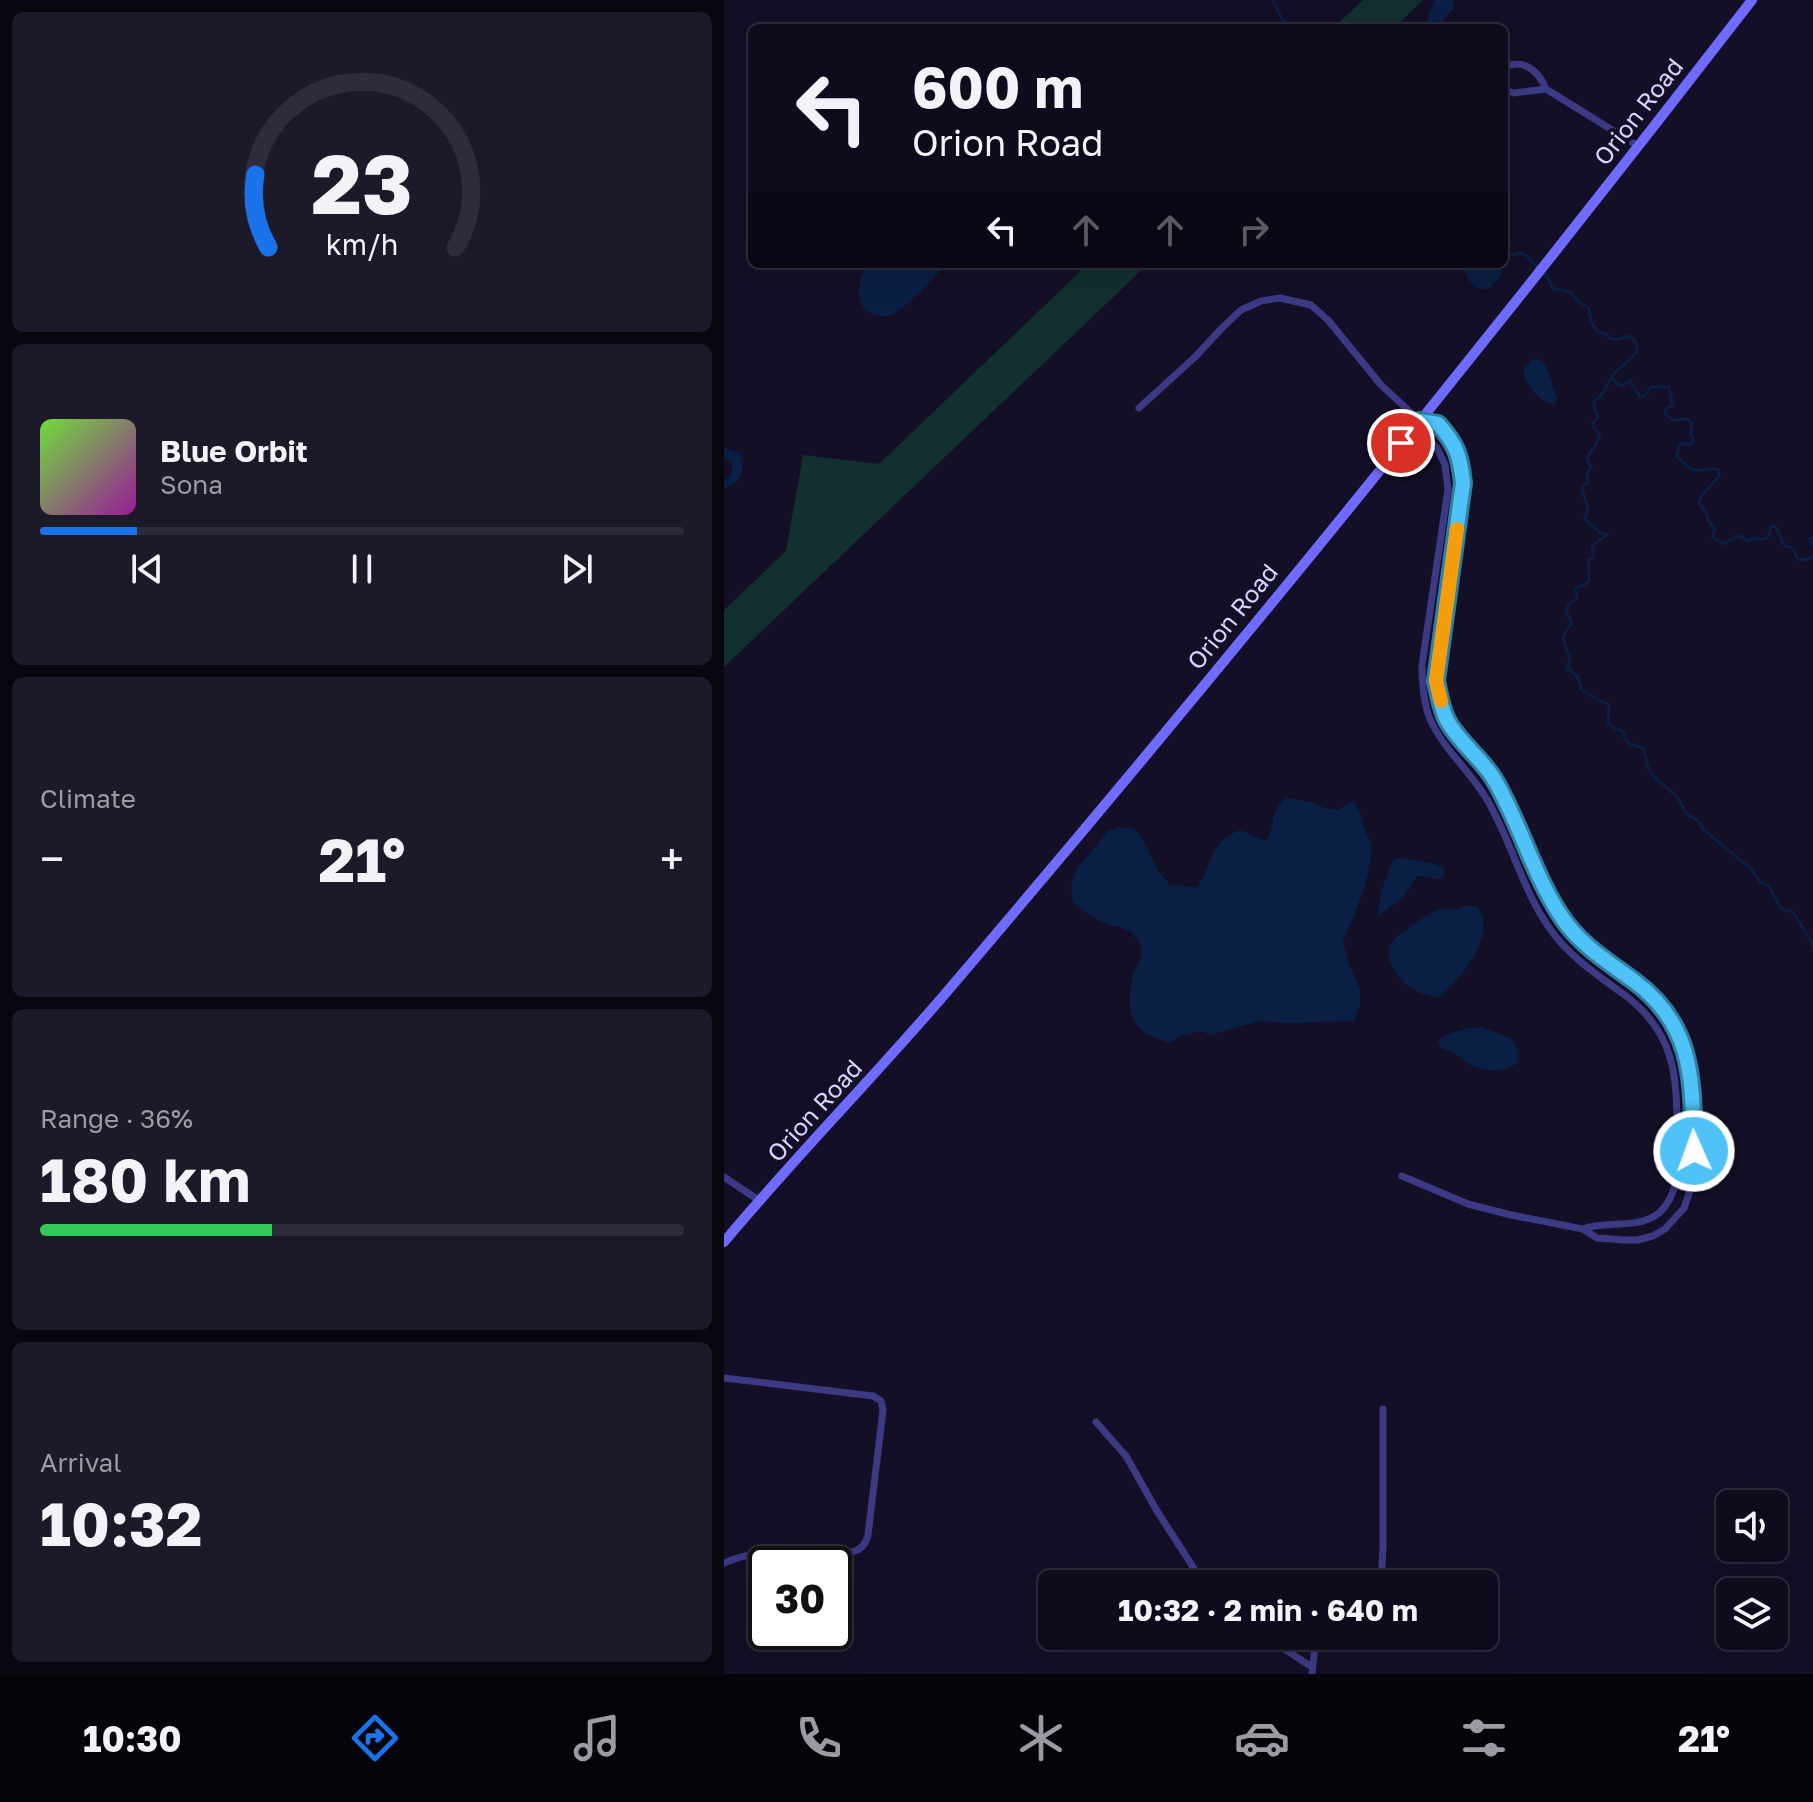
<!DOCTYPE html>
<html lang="en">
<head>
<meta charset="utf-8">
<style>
	body { margin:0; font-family:"Golos Text",sans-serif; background:#1c1929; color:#f1f3f6; height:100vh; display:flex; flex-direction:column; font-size:30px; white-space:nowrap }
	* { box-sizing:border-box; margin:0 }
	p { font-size:26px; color:#9b9ba3 }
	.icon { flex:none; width:44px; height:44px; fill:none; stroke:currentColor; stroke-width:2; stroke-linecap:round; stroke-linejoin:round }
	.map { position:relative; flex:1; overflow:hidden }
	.sheet { display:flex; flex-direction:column; gap:12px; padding:12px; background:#08060f; width:724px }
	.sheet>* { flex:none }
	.guide { position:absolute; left:24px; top:24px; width:760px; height:244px; border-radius:12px; box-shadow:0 8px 32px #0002,0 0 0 2px #2e2b3b; background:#0e0b1c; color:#f1f3f6; overflow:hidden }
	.tools { position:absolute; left:992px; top:1490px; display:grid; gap:16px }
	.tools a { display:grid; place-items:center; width:72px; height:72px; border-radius:12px; background:#0e0b1c; box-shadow:0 8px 32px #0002,0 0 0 2px #2e2b3b; font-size:40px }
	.speed { position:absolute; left:24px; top:1546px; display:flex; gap:16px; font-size:40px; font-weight:700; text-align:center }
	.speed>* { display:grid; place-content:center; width:104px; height:104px; border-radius:50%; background:#0e0b1c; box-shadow:0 8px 32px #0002,0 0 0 2px #2e2b3b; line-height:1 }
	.speed .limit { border:4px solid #111; border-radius:12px; background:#fff; color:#111 }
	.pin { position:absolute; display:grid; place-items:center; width:68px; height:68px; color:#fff; margin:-34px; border:4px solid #fff; border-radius:50%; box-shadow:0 2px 8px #0007 }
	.me { position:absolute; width:88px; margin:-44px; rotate:358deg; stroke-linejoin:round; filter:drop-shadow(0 0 6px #0008) }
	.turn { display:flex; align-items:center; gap:28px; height:168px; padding:0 32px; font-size:36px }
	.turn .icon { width:104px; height:104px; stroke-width:2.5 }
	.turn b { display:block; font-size:56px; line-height:68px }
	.lanes { display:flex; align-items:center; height:76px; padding:0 32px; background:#0003; justify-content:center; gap:40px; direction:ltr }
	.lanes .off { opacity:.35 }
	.big { font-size:60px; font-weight:700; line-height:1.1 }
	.sheet .widget { flex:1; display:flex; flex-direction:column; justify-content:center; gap:12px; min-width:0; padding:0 28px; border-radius:12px; background:#1c1929 }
	.sheet .dial { align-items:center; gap:0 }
	.dial svg { height:208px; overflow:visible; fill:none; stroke:#2e2b3b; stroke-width:7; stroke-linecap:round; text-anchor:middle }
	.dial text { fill:#f1f3f6; stroke:none }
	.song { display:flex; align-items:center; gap:24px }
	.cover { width:96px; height:96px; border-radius:12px; background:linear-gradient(135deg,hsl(100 70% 55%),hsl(300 70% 35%)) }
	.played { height:8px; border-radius:4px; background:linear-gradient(90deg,#1a73e8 15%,#2e2b3b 15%) }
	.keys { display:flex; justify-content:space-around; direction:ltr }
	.heat { display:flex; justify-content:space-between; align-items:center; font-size:44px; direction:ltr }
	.charge { height:12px; border-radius:6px; background:linear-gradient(90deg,#34c759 36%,#2e2b3b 0) }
	.trip { position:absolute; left:314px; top:1570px; width:460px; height:80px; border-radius:12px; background:#0e0b1c; box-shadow:0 8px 32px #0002,0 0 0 2px #2e2b3b; font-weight:700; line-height:80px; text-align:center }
	.tabs { display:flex; height:128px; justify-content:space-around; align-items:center; background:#06040b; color:#9b9ba3 }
	.tabs .icon { width:56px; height:56px }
	.tabs .on { color:#1a73e8 }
	.tabs b { font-size:36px; color:#f1f3f6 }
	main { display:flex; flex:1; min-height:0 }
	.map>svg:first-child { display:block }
	.green { fill:#12302f }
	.water { fill:#0a1f44 }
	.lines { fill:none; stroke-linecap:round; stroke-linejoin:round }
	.stream { stroke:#0a1f44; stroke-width:3 }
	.street { stroke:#3d3a85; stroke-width:7 }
	.secondary { stroke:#6f6bff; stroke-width:10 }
	.route-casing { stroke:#337fa1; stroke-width:20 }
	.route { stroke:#4fc3f7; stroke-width:14 }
	.slow { stroke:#f59e0b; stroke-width:14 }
	.labels { text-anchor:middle; stroke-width:8; stroke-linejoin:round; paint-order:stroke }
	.street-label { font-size:24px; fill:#d9d4ff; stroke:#130f26 }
</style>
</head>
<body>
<main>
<section class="sheet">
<div class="widget dial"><svg viewBox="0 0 100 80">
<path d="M14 69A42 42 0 1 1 86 69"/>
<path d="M14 69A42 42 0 0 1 9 41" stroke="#1a73e8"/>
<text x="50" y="56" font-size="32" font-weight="700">23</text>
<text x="50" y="72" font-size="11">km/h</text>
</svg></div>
<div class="widget">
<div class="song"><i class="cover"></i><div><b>Blue Orbit</b><p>Sona</p></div></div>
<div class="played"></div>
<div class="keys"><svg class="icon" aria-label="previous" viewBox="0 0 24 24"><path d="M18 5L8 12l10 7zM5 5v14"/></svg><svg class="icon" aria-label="pause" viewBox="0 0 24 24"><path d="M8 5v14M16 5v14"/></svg><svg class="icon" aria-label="next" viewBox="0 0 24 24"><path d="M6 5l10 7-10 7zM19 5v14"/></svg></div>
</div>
<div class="widget"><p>Climate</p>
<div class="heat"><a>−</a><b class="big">21°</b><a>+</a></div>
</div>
<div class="widget"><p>Range · 36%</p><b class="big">180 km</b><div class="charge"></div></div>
<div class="widget"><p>Arrival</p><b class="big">10:32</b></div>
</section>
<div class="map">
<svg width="1089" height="1674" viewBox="0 0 1089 1674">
	<rect width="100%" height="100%" fill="#130f26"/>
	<path class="green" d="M639,0H699L670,28H609Z
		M364,264H424L0,667V610L62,551L79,455L155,464Z"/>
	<path class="water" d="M711,0H729L730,9L723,15L715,28H700Z
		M143,264H222C212,276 181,310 167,315C160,317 154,316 148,314C128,305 135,280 143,264Z
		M738,264H777L779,270C776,275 771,284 766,287C751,296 740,275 738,264Z
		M809,359L817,360L822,365L833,399L830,405C815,401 801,385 799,370Z
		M0,448L16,453C23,470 16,483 0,489V480C8,477 9,470 8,462L0,458Z
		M562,798L587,802L601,808L614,810L629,801C636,809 636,814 639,824C641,833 646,840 647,848C649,868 629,922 619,940L624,961L636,990V1005L630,1021L563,1023L536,1021L485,1035L479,1031L455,1036L447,1043C411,1034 400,1017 408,979C411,964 424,955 413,939C404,926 393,928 380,923C369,918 359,910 349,902L347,885L352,870L384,831L396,827L409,828L418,837L434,870L446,885L473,887C491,863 482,844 516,830L542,841C553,825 544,811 562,798Z
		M676,857L711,864L720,869V876L715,879L693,876L680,896L654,917C655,897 661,878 669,860Z
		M743,905L754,907C756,913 760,919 760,926C760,950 734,981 716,997C708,997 700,995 692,991C674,982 653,954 673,937C678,932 709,910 713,910C725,908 732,912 743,905Z
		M756,1027C776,1034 797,1036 794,1062C780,1075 755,1072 739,1060C731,1054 727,1050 717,1048L714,1041C726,1031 742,1028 756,1027Z"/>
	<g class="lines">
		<path class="stream" d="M549,0L558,19L566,28
			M780,256L796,253L803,256L813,267
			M819,272L823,276L829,288L846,292L855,302L865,308L867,322L875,333H881L886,339L892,340L906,336C927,353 896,364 889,375C882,385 881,394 871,401L870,405L874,417L869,423L870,428L876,434C875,444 866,450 863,459L867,467L863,473L864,482L858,488L864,508L861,519C866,525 871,526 875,532L883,535L868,546L869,557L864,560C865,568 866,574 865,581L860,585L851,588L853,598L845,605L842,611L848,623C835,638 839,640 846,657L843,668L854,677L857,690L885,705C884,722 880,726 898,731L904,743L919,748L925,769L931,778L952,796L963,814L973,820L979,829L1027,869L1036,882L1044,885L1057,909L1069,912L1086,939L1089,949
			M888,378L893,384L898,386L906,380L916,397L921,396L927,387H945L949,405L942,409L941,413C947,421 952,421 962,419L967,422L968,429L966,433L970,441L964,445L959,443L956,444L953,452V458C959,461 963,467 968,469C977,472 986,468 994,469L995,476L976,498L975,503L983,514L984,520L991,529L989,537L999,544L1015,535L1024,541L1031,538L1037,540L1045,536L1047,527L1050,526L1055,533L1058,541L1061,545L1069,549L1074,559L1082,560L1089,556
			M1089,538L1086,539L1089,545"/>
		<path class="street" d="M780,68C798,57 815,71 822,89L914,146
			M780,90L790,93L822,89
			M415,408L471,357L498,328L517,310L537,301L556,298L587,305L604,320L657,385L696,421L702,437L713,448L721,465L724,489L698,665C698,683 699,702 706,719C720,751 749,773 765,803C788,844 799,891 826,929C845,956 872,974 898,993C953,1033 953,1077 953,1139C954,1164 956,1194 935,1213C914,1230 883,1220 859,1229
			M678,1176L744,1204L787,1215L859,1229L873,1238L901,1240H914L929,1236L941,1229L960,1208L969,1182L968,1094L965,1067L959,1046L951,1026L942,1011L931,997L864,947L850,934L837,917L823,893L778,793L766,773L724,722L719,709L712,681L739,483C736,456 733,445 714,424L696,421
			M0,1177L36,1201
			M0,1378L149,1396L157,1401L159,1410L144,1535C142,1544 137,1550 128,1552C113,1555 97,1551 82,1551C55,1550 25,1552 0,1563
			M372,1422L402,1456L433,1511L480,1584
			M657,1584L659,1547V1409
			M540,1636L588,1667
			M588,1674L591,1646L604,1636L652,1640V1636"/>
		<path class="secondary" d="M0,1242C71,1157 149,1078 221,994C498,669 767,338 1028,0"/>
	</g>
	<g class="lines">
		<defs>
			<path id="route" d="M677,443L696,421L714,424C733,445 736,456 739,483L712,681C715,694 717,710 724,722C736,743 757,758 770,779C796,823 809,874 837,916C855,944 883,961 910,981C971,1026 968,1082 970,1151"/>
		</defs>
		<use href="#route" class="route-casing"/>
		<use href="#route" class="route"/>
		<path class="slow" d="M717,701L712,681L733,529"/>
	</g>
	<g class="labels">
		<g class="street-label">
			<text transform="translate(915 112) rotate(-52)" y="8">Orion Road</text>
			<text transform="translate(509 617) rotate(-51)" y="8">Orion Road</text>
			<text transform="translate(91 1111) rotate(-48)" y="8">Orion Road</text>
		</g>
	</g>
</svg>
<div class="tools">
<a><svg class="icon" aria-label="sound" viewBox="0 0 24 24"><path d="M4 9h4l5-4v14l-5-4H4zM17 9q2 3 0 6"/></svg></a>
<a><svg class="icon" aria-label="layers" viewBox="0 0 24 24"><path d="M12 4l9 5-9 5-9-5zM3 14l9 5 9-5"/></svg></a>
</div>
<div class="speed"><div class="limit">30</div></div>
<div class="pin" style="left:677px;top:443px;background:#d93025"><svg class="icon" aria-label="arrive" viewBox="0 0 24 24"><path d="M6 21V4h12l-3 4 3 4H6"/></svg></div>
<svg class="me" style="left:970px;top:1151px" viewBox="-20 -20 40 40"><circle r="17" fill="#4fc3f7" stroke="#fff" stroke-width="3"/><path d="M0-11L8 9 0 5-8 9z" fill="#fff"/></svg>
<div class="trip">10:32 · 2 min · 640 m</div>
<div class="guide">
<div class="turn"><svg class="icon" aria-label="left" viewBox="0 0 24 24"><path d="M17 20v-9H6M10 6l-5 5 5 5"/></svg><div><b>600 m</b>Orion Road</div></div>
<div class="lanes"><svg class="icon" aria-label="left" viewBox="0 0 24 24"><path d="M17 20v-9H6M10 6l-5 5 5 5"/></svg><svg class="icon off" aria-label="ahead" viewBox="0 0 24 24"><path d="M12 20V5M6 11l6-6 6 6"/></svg><svg class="icon off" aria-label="ahead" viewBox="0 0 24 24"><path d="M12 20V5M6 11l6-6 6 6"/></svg><svg class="icon off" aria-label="right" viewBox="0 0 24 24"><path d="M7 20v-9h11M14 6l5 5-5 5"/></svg></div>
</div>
</div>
</main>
<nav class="tabs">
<b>10:30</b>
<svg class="icon on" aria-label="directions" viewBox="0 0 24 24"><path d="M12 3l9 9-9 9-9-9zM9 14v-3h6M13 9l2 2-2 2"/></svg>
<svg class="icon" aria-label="music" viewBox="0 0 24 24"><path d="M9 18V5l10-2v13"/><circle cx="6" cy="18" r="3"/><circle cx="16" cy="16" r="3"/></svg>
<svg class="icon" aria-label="phone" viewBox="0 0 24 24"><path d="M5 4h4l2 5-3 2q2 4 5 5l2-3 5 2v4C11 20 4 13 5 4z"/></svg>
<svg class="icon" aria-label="climate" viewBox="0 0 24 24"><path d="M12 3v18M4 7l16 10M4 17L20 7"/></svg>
<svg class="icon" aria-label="car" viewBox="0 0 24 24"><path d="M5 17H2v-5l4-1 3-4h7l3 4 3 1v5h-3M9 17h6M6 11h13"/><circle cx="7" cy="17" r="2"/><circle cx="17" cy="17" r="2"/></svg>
<svg class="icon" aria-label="filters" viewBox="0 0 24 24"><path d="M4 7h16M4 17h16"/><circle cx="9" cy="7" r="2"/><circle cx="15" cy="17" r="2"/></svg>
<b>21°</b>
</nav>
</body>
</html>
